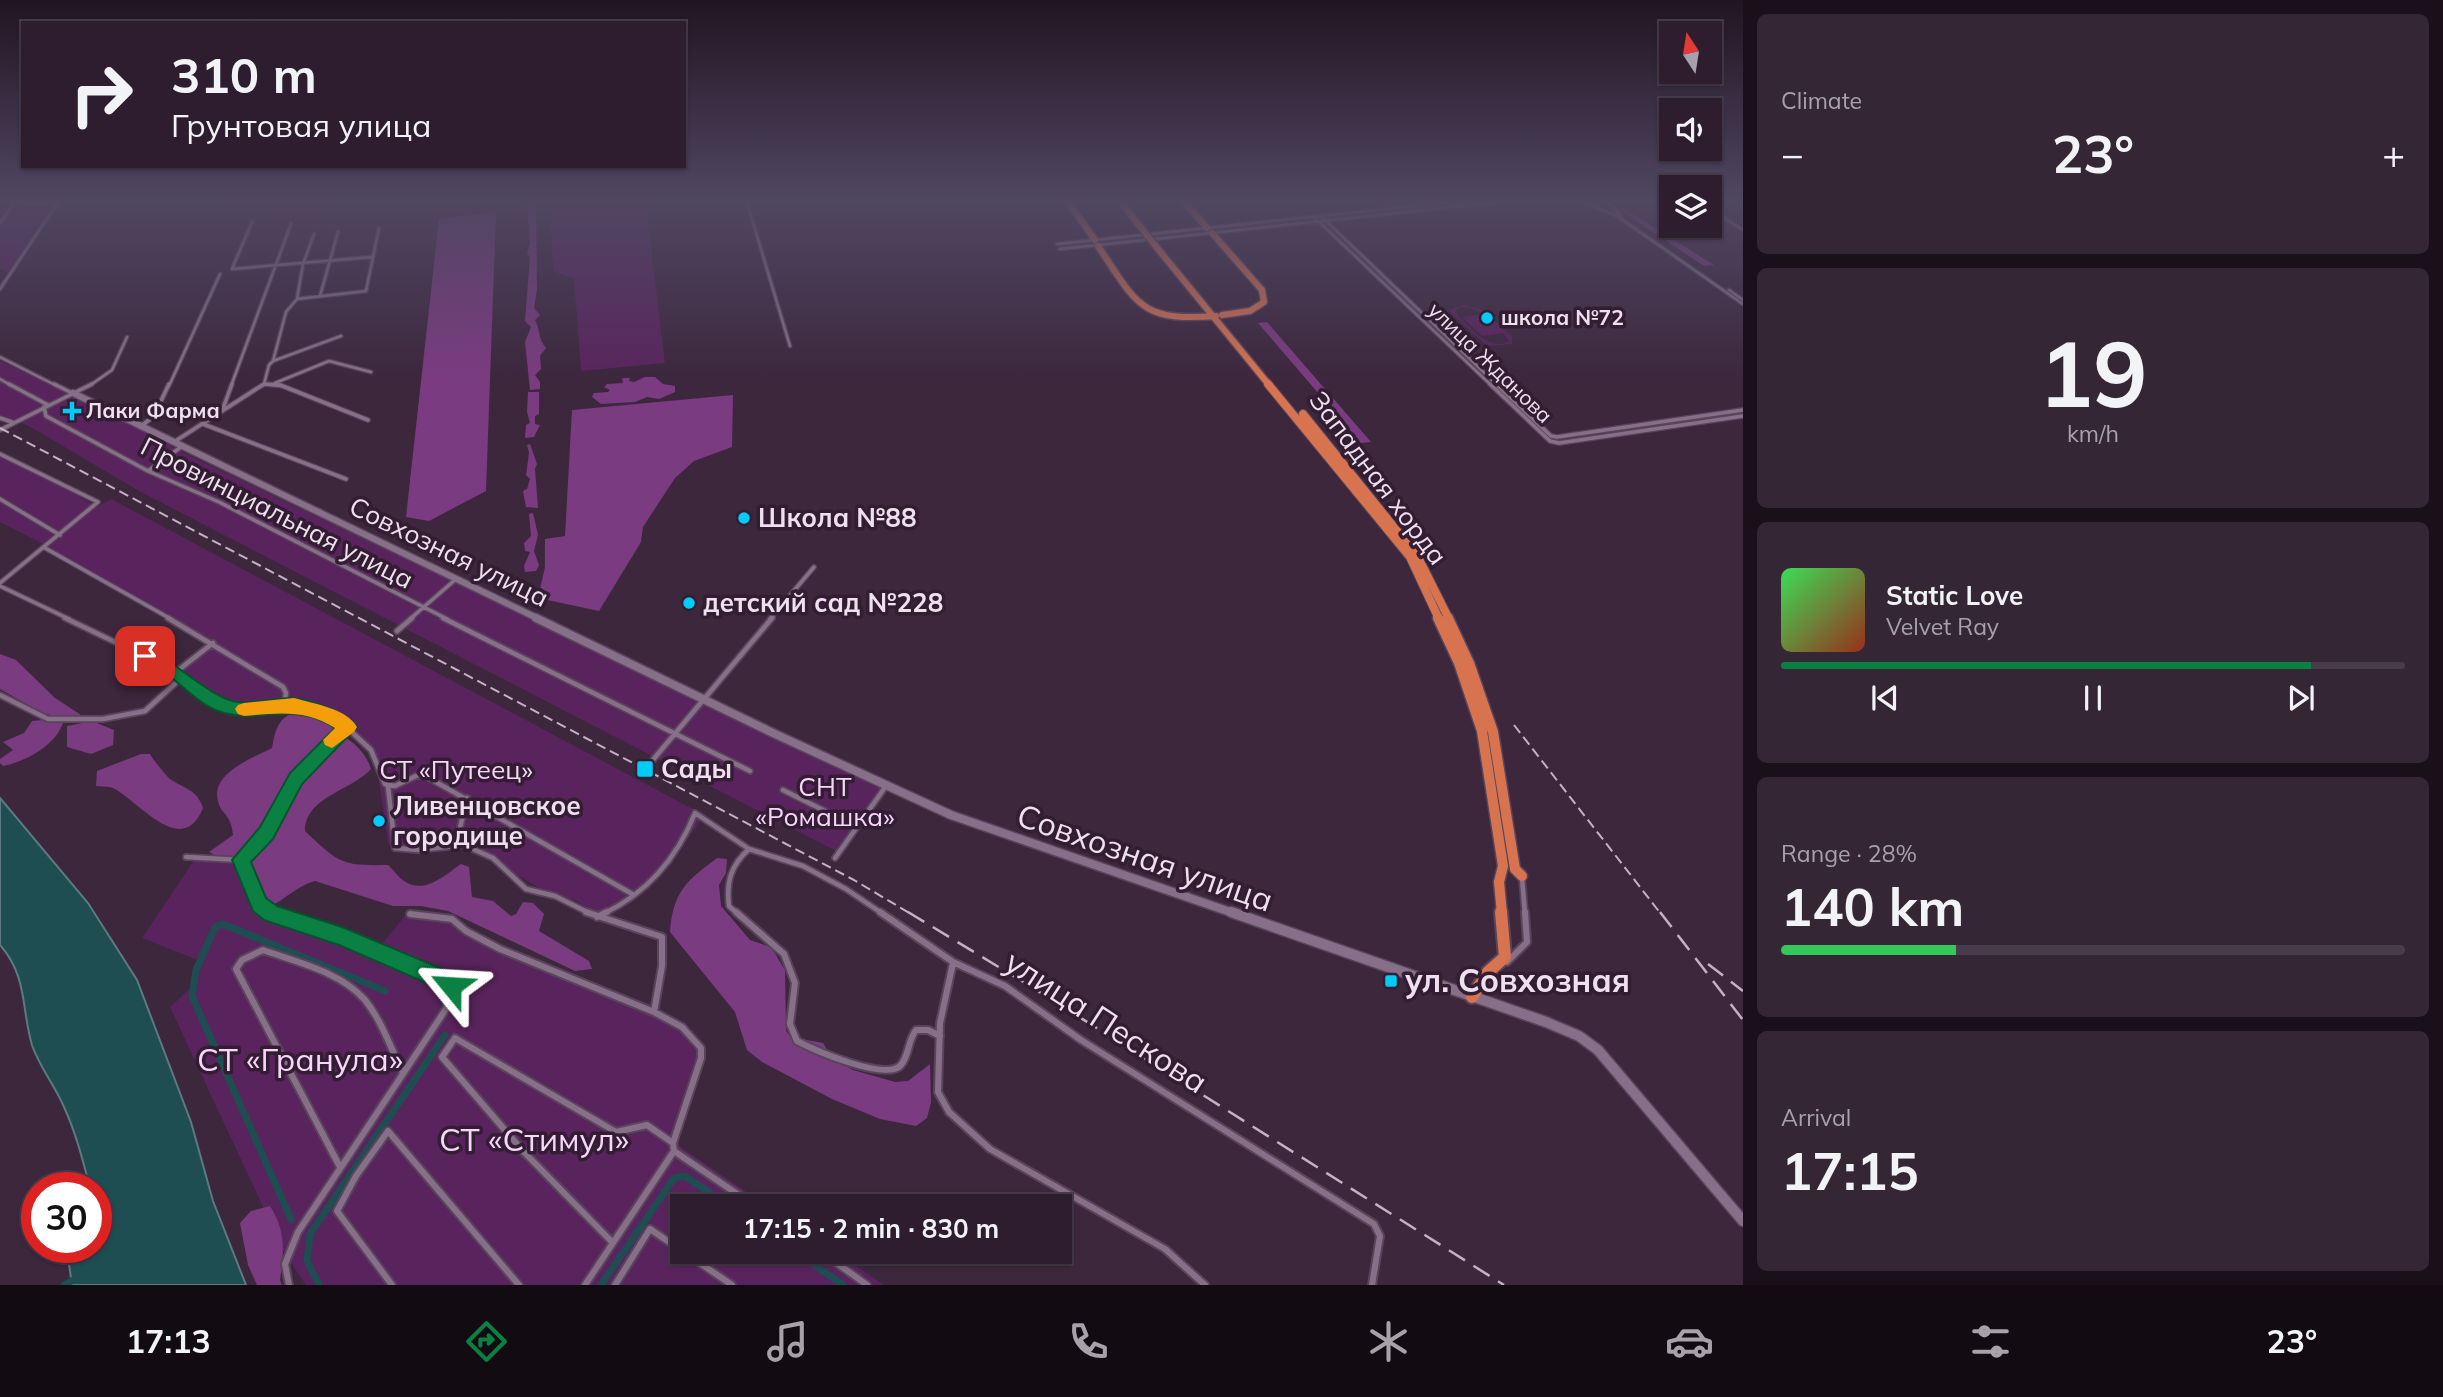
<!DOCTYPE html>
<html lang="en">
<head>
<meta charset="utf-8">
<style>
	body { margin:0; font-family:Mulish,sans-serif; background:#352636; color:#f1f3f6; height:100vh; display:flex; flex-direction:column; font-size:26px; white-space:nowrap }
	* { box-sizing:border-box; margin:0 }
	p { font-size:23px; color:#a7a2aa }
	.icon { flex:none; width:38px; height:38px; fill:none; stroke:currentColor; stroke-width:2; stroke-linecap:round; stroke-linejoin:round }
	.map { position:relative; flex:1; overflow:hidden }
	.sheet { display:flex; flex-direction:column; gap:14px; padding:14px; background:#191019; width:700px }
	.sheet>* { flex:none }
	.hud { position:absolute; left:21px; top:21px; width:665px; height:147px; border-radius:0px; box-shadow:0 2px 5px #0004,0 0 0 2px #483b4a; background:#2d1d2e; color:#f1f3f6; overflow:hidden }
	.needle { width:46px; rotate:348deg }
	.buttons { position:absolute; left:1659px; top:21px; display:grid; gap:14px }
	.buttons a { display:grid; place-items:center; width:63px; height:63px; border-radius:0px; background:#2d1d2e; box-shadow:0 2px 5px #0004,0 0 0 2px #483b4a; font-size:35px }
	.speed { position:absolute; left:21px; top:1172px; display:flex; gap:14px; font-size:35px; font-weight:700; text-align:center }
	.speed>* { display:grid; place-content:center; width:91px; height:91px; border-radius:50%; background:#2d1d2e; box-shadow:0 2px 5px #0004,0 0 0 2px #483b4a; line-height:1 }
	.speed .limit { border:10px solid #d22; background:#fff; color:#111 }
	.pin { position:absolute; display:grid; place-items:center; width:60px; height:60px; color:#fff; margin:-30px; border-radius:14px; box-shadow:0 4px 10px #0006 }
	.me { position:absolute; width:77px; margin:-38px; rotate:297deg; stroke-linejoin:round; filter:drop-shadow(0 0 5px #0008) }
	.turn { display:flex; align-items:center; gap:24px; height:147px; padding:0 35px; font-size:32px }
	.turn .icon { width:91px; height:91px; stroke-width:2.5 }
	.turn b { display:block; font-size:49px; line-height:60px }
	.big { font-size:52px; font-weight:700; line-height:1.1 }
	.sheet .tile { flex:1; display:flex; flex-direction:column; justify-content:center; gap:10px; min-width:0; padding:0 24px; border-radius:10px; background:#352636 }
	.sheet .dial { align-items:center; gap:0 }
	.dial b { font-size:91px; line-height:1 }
	.song { display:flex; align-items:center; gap:21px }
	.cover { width:84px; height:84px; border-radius:10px; background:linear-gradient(135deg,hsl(130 70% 55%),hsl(10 70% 35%)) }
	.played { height:7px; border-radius:4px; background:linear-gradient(90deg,#0b8043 85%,#483b4a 85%) }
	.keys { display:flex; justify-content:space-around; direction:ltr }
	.heat { display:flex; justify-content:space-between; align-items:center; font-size:38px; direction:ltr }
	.charge { height:10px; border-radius:5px; background:linear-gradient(90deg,#34c759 28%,#483b4a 0) }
	.trip { position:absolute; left:670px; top:1194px; width:402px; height:70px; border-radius:0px; background:#2d1d2e; box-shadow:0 2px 5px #0004,0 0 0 2px #483b4a; font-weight:700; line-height:70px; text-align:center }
	.tabs { display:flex; height:112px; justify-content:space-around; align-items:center; background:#120c12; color:#a7a2aa }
	.tabs .icon { width:49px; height:49px }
	.tabs .current { color:#0b8043 }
	.tabs b { font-size:32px; color:#f1f3f6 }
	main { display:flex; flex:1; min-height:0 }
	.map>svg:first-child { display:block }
	.green { fill:#59245d; fill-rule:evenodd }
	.forest { fill:#7b3b80 }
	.water { fill:#1e4e52; stroke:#5c7a81; stroke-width:2 }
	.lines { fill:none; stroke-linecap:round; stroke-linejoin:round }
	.canal { stroke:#1e4e52; stroke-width:7 }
	.street-far3-casing { stroke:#584559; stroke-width:5 }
	.street-far2-casing { stroke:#584559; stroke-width:6 }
	.street-far1-casing { stroke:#584559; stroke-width:8 }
	.street-casing { stroke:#584559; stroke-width:10 }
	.secondary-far2-casing { stroke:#584559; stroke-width:9 }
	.secondary-far1-casing { stroke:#584559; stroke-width:11 }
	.secondary-casing { stroke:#584559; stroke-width:13 }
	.highway-far3-casing { stroke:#584559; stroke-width:9 }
	.highway-far2-casing { stroke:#584559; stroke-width:10 }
	.highway-far1-casing { stroke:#584559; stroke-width:13 }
	.highway-casing { stroke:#584559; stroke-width:16 }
	.street-far3 { stroke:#886f89; stroke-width:2.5 }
	.street-far2 { stroke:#886f89; stroke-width:3.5 }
	.street-far1 { stroke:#886f89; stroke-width:4.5 }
	.street { stroke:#886f89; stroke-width:6 }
	.secondary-far2 { stroke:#886f89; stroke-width:6 }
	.secondary-far1 { stroke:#886f89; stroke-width:8 }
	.secondary { stroke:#886f89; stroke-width:10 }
	.highway-far3 { stroke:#d87350; stroke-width:6 }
	.highway-far2 { stroke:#d87350; stroke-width:8 }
	.highway-far1 { stroke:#d87350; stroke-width:10 }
	.highway { stroke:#d87350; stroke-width:12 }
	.rail-far1 { stroke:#c2b2c3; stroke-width:2; stroke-dasharray:10 5; stroke-linecap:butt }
	.rail { stroke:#c2b2c3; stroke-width:2.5; stroke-dasharray:19 10; stroke-linecap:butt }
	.highway-bridge-casing { stroke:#584559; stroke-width:9; stroke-linecap:butt }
	.highway-bridge { stroke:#d87350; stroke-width:6 }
	.route { fill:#0b8043; stroke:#07532c; stroke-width:2 }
	.slow { fill:#f59e0b }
	.poi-dot { fill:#00cbf9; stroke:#321d33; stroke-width:2.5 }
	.labels { text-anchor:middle; stroke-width:7; stroke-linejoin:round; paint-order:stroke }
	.far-poi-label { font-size:21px; font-weight:bold; fill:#eee0ef; stroke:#321d33; text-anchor:start }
	.far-street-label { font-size:21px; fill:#eee0ef; stroke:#321d33 }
	.street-label { font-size:26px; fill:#eee0ef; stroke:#321d33 }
	.poi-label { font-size:26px; font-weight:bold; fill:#eee0ef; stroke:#321d33; text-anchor:start }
	.park-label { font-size:26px; fill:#f9d5fb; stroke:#321d33 }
	.near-street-label { font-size:32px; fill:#eee0ef; stroke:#321d33 }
	.near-poi-label { font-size:32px; font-weight:bold; fill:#eee0ef; stroke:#321d33; text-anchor:start }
	.near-park-label { font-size:32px; fill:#f9d5fb; stroke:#321d33 }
</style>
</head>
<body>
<main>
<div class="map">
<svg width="1743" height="1285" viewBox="0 0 1743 1285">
	<rect width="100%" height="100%" fill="#3c273d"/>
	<path class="green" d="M0,199H60L10,274L0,269Z
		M231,199H332L328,210L320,214L249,211L230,206Z
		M550,199H645L665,363L581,371L574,279L553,271Z
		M1464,305L1482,310L1512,336V344L1487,346L1448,310ZM1460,307L1472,308L1483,314L1462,317L1482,336L1503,333L1501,330L1509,341C1490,353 1470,327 1457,315L1456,310Z
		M0,361L75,395L184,453L884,788L840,853L139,491L29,426L3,416L0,415Z
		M0,457L41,475L97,507L111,499L704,815C668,866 657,894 594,914L577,901L545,891L468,847L411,853L394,850L388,843L377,767L370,754L343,727L317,711L293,705L230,709L175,673L213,642L54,552L45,551L47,546L0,522Z
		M195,859L246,863L247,874L267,908L378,949L408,912L449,920L539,965L660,1014L693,1037L701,1051L678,1136L679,1146L767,1206H682V1251H834L884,1285H306L285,1254L170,1007L194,985L203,962L142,938Z"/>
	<path class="forest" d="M527,203L536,204L537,290L534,308L540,315L535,320C541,332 537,336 546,348L540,356L541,369L535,375L540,382V389L530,390L525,342L531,327L525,321L530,257L527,254L530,243Z
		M1623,208L1628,211L1714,265L1704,266L1618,209Z
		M496,212L486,491L429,521L406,517L439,219Z
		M1267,322L1371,442L1361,443L1258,323Z
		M645,377H655L663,384L675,386V392L659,399L647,397L635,402L601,404L592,397L594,393L608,392L610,390L604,387L607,384L623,383L622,378H630L629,381L634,382Z
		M528,392H539V414L535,416V424L540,425L534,437L525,438L526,425L530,423L527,412Z
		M733,395L732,447L694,461L675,478L643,527L641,542L599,611L538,598L545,567V539L565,536L572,410Z
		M530,444L537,464L535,469L538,508L526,507L523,491L527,489L530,479L526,475L529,453L527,445Z
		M533,513L538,535L534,551L539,565L536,571L525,572L524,566L530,552L525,551L524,543L531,536L529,514Z
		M0,654L16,660L55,698L81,715L73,720L42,713L0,689Z
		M297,713L330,721L335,725L332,731C350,738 365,750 371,769C351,791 305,797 305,831C339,863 341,866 388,865C393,869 398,877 404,881C425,895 445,875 461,864L469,867L472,897L493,901L511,916L516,914L523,902L533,903L544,914L539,931L589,961L592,969L575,971L448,911L421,906H393L315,881C298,885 286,899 269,907L247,874L246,863L241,856L218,857L209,852L233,835C231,813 221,815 218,801C210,773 255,757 272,748C275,732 278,715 297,713Z
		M43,720L63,723C56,745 25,762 3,766L0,763V759L13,750L3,742L24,733L32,721Z
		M92,721L114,730L113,745L91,754L67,747V726Z
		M141,754H150C152,758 167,777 170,779C184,789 197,789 203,808C182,860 138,800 113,788C108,786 101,787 96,786L97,771Z
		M717,858L727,859L726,873L719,885L721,906L750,940L771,947L785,970L786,1031L791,1037L823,1043L833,1059L853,1070L895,1082L908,1081L930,1064L931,1102L927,1118L916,1126L880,1119L832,1099L762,1062L747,1050L735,1012L670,932C673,892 686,881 717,858Z
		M270,1206C286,1231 284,1251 280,1280L282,1285H257L248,1265L240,1223L251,1211Z"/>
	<path class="water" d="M0,798L88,903L137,980L191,1122L213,1201L246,1285H72L69,1264L80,1248H96L99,1220L96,1188H90C83,1161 76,1133 64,1107C55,1086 39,1066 32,1045C21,1008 28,977 0,945Z"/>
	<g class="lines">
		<path class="canal" d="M291,1219L192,996L196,970L215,927L223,924L385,991
			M794,1251L843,1285
			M64,1285L77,1278
			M319,1285L307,1261L310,1234L445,1035
			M601,1285L674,1178L685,1176L729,1206"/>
		<defs>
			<path id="street-far3" d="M746,199L790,346
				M1569,199L1589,203L1605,199
				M1605,199L1621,216
				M0,202L57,204
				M1583,202L1617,216L1743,304
				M1710,209L1743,230
				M1321,216L1498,386
				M1314,217L1492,386
				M252,222L232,269L372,257
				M0,223L17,199
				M1057,244L1480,199
				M1060,249L1529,199
				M0,289L60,199
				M1729,290L1743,300
				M320,296L338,232
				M297,299L303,264L314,234
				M0,357L57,386
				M273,361L286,312L297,299L366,291L379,228
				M0,379L12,386
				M275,383L329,361L371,372
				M264,384L281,386
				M264,384L269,365L273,361L341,336
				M89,386L112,370L127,337
				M169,386L220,274
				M231,386L291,224
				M262,386L264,384"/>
			<path id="street-far2" d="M9,384L48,405
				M54,384L72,393
				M264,384L280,385L368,420
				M1490,384L1550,441L1559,443L1743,416
				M1496,384L1551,436L1557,437L1743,410
				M44,407L46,416L148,471L219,502L447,619
				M222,411L232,384
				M0,418L12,422
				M203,424L346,479
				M140,427L154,416L169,384
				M0,430L92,384
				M174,442L264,384
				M0,454L98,502L0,583
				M148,471L181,447
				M0,499L60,535
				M45,548L171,619
				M0,586L69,619
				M410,619L456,579
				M770,619L814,567"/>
			<path id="street-far1" d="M65,618L169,668L220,705L240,710L294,705L339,720L371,750L385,784L395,786L418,775L429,778L634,895
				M168,618L283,687L286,693L284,705
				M443,618L750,771
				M397,631L412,618
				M176,672L213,643
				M0,695L48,719H103L145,711L182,677
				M652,761L772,618
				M388,786L395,848L418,850L464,845L493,858L526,889L555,896L591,914
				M783,790L857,827
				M456,845L467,798
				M186,857L241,860
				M835,858L886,786
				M1522,878L1525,914
				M275,914L259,905L241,860L266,833L296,779L332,740L348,727
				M603,914C647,893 677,858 695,813L749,849L803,866L846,889L883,914
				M738,914L729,906C726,882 731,865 749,849"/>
			<path id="street" d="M270,912L342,936L445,980L452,990L446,1009L298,1232L285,1264L289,1285
				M586,912L662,937V966L654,1012
				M736,912L784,954L795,983L790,1024L797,1041C814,1050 887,1082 901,1065C909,1056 908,1040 916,1030H928L940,1036
				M880,912L953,962L1005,986L1081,1040L1374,1224L1380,1236L1372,1285
				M410,914L452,919L466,931L500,949L654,1012L682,1027L701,1048V1058L673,1143L674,1151L585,1285
				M597,917L607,912
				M1507,962L1527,942L1525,912
				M953,963L940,1023L938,1092L949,1112L990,1149L1165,1249L1205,1285
				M674,1151L755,1206
				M340,1167L236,969L242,960L263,950C297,962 341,972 365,1000C382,1021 391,1049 403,1073
				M613,1243L523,1151L442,1057L455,1038L616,1132L647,1125L673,1143
				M820,1251L867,1285
				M392,1285L337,1211L356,1176L388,1131L519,1285
				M615,1285L650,1229L732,1285"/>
			<path id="secondary-far2" d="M73,393L539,619"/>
			<path id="secondary-far1" d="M536,618L773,733L951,815L1236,914"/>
			<path id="secondary" d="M1231,912L1546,1022L1579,1036L1598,1050L1743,1221"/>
			<path id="highway-far3" d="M1066,199L1095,240
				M1119,199L1142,229
				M1182,199L1207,228
				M1212,233L1262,290L1264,302L1250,311L1222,315
				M1154,244L1270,386
				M1098,246C1137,304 1140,322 1216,316"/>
			<path id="highway-far2" d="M1268,384L1410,557L1439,619
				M1303,414L1418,557L1449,619"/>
			<path id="highway-far1" d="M1438,618L1459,663L1482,731L1503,866L1499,882L1502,914
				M1448,618L1469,663L1493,732L1515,869L1522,876"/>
			<path id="highway" d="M1472,997L1488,972L1505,957L1501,912"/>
		</defs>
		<use href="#street-far3" class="street-far3-casing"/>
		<use href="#street-far2" class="street-far2-casing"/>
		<use href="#street-far1" class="street-far1-casing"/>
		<use href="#street" class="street-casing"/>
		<use href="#secondary-far2" class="secondary-far2-casing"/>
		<use href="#secondary-far1" class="secondary-far1-casing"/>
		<use href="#secondary" class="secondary-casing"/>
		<use href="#highway-far3" class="highway-far3-casing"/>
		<use href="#highway-far2" class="highway-far2-casing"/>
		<use href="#highway-far1" class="highway-far1-casing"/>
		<use href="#highway" class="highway-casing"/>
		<use href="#street-far3" class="street-far3"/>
		<use href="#street-far2" class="street-far2"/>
		<use href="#street-far1" class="street-far1"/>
		<use href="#street" class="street"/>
		<use href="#secondary-far2" class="secondary-far2"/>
		<use href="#secondary-far1" class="secondary-far1"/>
		<use href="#secondary" class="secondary"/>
		<use href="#highway-far3" class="highway-far3"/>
		<use href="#highway-far2" class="highway-far2"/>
		<use href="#highway-far1" class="highway-far1"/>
		<use href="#highway" class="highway"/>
		<path class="rail-far1" d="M0,428L854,880L911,914
			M1514,725L1661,914"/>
		<path class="rail" d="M908,912L1030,986L1504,1285
			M1660,912L1743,1020
			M1708,964L1743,991"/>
		<defs>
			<path id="highway-bridge" d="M1142,229L1154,244"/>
		</defs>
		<use href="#highway-bridge" class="highway-bridge-casing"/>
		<use href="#highway-bridge" class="highway-bridge"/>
	</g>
	<linearGradient id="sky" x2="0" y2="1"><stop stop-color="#211522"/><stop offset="0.53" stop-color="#504762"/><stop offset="1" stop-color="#504762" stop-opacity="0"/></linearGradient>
	<rect width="1743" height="379" fill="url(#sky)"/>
	<path class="route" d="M145,650C177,660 211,700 239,702C257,704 276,697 294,698C310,700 349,713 357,727L302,784L273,839L251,862L266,898L277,906L342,927L452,973L462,986L459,993L451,996L438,988L339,945L264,920L253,911L232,860L260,827L290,773L335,728C291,699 260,726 218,711C201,705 184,687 169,676C159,669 143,666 137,656Z"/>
	<path class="slow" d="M294,698C314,704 346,708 357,727L354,732L332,748L325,745L323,740L335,728C306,709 277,713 244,716L238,714L235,709L238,705L244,703Z"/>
	<g class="poi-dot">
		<circle cx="1487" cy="318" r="7"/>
		<path d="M68.5 400.5h7v7h7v7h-7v7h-7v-7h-7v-7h7z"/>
		<circle cx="744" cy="518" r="7"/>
		<circle cx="689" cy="603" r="7"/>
		<rect x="636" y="760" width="18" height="18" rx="3.5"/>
		<circle cx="379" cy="821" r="7"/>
		<rect x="1384" y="974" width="14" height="14" rx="3.5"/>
	</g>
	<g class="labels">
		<g class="far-poi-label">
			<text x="1501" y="325">школа №72</text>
			<text x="86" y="418">Лаки Фарма</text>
		</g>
		<g class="far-street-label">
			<text transform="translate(1490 363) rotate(44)" y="7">улица Жданова</text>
		</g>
		<g class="street-label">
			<text transform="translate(1378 478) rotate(53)" y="9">Западная хорда</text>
			<text transform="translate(277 513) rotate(27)" y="9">Провинциальная улица</text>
			<text transform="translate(449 552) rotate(26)" y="9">Совхозная улица</text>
		</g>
		<g class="poi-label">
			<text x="758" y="527">Школа №88</text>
			<text x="703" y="612">детский сад №228</text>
			<text x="661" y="778">Сады</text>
			<text x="393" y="815">Ливенцовское<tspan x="393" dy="30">городище</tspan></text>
		</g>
		<g class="park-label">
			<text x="456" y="779">СТ «Путеец»</text>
			<text x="825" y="796">СНТ<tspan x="825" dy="30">«Ромашка»</tspan></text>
		</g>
		<g class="near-street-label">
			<text transform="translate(1145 858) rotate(19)" y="11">Совхозная улица</text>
			<text transform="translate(1106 1022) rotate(33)" y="11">улица Пескова</text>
		</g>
		<g class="near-poi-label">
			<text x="1405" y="992">ул. Совхозная</text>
		</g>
		<g class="near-park-label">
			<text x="300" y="1071">СТ «Гранула»</text>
			<text x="534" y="1151">СТ «Стимул»</text>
		</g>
	</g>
</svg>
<div class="buttons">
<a><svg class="needle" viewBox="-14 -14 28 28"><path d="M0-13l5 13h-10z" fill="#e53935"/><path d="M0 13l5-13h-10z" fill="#a7a2aa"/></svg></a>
<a><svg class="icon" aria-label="sound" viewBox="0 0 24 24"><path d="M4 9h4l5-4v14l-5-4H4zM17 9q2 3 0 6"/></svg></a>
<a><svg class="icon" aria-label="layers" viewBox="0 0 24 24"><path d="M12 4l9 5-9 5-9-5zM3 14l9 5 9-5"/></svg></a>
</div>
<div class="speed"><div class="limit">30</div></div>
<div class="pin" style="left:145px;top:656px;background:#d93025"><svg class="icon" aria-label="arrive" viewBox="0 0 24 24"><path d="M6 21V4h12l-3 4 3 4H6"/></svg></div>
<svg class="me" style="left:451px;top:986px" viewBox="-20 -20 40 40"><path d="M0-17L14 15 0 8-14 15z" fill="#0b8043" stroke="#fff" stroke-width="4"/></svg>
<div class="trip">17:15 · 2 min · 830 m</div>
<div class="hud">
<div class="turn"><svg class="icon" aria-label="right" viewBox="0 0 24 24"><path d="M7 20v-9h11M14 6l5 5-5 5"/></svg><div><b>310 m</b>Грунтовая улица</div></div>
</div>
</div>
<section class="sheet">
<div class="tile"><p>Climate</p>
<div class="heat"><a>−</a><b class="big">23°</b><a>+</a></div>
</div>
<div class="tile dial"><b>19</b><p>km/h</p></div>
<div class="tile">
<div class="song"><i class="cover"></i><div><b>Static Love</b><p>Velvet Ray</p></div></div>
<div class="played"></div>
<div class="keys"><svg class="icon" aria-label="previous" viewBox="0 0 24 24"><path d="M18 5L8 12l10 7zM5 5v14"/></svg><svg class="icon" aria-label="pause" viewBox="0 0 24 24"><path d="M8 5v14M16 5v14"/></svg><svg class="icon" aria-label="next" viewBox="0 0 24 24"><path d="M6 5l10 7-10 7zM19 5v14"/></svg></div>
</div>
<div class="tile"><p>Range · 28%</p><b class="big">140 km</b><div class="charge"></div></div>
<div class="tile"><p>Arrival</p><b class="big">17:15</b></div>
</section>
</main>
<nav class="tabs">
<b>17:13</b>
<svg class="icon current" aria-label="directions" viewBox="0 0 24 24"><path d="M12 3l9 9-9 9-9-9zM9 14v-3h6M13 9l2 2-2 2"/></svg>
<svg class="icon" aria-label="music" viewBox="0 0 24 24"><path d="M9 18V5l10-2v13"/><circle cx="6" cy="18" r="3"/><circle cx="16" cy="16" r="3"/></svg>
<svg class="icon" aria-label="phone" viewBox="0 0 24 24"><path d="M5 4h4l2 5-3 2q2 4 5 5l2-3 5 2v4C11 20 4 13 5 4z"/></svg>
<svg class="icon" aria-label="climate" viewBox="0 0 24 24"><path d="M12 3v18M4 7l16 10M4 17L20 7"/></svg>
<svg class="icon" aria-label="car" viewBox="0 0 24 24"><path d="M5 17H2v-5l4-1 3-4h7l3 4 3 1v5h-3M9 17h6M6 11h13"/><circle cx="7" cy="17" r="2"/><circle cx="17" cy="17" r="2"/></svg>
<svg class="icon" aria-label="filters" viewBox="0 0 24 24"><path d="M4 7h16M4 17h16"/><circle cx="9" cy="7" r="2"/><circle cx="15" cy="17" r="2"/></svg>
<b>23°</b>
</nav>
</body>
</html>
